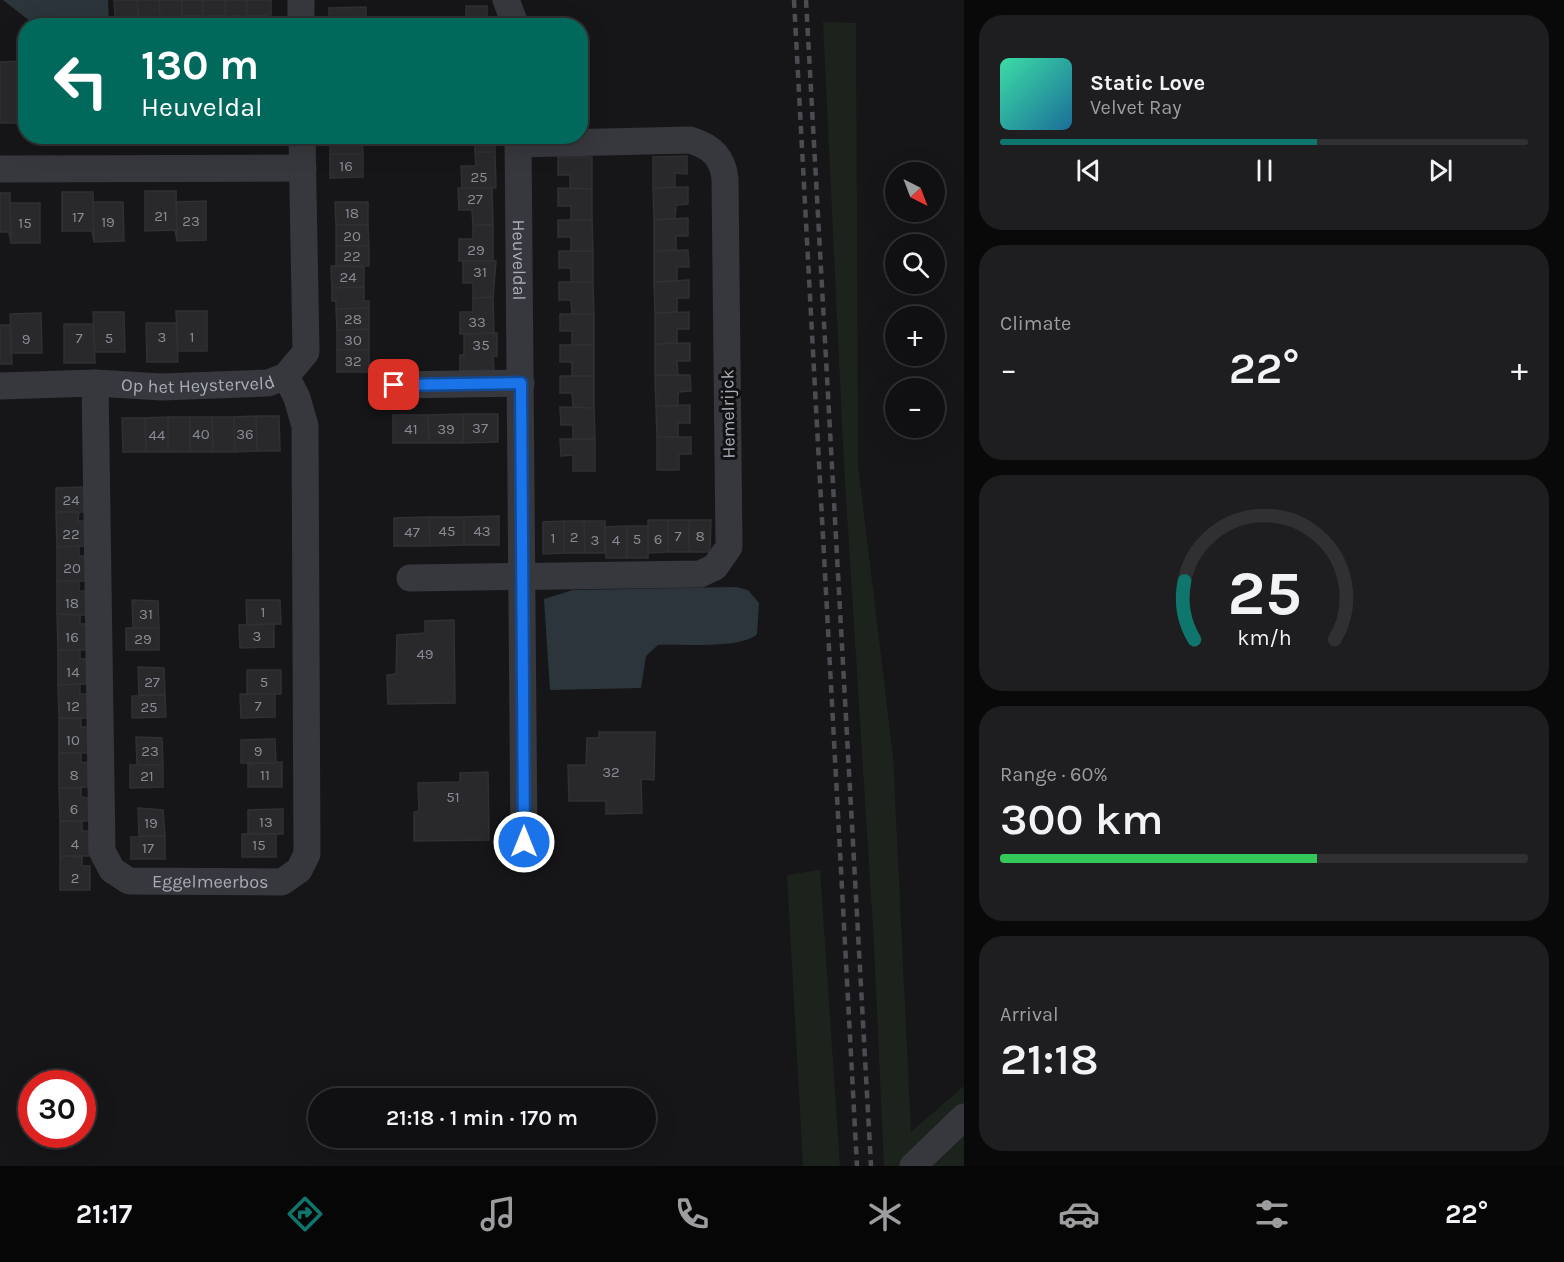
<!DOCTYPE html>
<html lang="en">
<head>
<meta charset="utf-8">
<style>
	body { margin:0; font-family:Karla,sans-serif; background:#1e1e20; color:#f1f3f6; height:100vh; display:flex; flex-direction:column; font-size:22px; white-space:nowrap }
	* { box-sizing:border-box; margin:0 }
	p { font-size:20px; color:#9c9d9f }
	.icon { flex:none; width:33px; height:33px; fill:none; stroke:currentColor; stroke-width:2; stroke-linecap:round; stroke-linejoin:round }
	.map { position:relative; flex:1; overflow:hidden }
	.details { display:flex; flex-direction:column; gap:15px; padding:15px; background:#09090a; width:600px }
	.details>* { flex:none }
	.hud { position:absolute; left:18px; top:18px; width:570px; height:126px; border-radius:24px; box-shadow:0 6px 24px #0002,0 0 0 2px #303032; background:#00695c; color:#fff; overflow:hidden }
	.needle { width:39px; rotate:138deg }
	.buttons { position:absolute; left:885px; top:162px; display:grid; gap:12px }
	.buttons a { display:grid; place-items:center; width:60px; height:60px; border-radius:50%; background:#101012; box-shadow:0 6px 24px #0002,0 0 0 2px #303032; font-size:30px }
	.speed { position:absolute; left:18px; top:1070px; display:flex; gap:12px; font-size:30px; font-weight:700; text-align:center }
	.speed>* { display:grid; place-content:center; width:78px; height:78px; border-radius:50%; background:#101012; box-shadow:0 6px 24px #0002,0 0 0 2px #303032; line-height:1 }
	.speed .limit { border:9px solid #d22; background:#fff; color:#111 }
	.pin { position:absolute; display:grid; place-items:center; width:51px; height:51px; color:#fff; margin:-26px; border-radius:12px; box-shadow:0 3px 9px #0006 }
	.me { position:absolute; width:66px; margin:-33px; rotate:0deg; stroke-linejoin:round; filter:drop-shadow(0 0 4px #0008) }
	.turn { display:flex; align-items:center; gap:21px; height:126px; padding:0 24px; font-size:27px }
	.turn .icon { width:78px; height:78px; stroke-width:2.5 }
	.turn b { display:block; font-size:42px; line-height:51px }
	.big { font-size:45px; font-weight:600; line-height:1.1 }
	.details .tile { flex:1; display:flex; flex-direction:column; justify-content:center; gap:9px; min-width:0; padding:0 21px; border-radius:24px; background:#1e1e20 }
	.details .dial { align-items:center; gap:0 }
	.dial svg { height:156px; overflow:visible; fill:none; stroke:#303032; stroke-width:7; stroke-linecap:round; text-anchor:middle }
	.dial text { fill:#f1f3f6; stroke:none }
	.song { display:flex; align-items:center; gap:18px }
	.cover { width:72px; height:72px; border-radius:9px; background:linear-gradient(135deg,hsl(160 70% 55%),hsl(200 70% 35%)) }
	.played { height:6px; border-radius:3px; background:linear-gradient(90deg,#0f766e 60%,#303032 60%) }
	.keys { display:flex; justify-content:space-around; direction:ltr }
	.heat { display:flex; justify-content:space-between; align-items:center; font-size:33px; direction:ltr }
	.charge { height:9px; border-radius:4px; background:linear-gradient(90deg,#34c759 60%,#303032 0) }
	.trip { position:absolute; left:308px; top:1088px; width:348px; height:60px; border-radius:30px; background:#101012; box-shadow:0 6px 24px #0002,0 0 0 2px #303032; font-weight:600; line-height:60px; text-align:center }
	.tab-bar { display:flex; height:96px; justify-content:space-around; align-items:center; background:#060607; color:#9c9d9f }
	.tab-bar .icon { width:42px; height:42px }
	.tab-bar .on { color:#0f766e }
	.tab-bar b { font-size:27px; color:#f1f3f6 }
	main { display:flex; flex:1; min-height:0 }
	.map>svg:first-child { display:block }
	.green { fill:#1c231d }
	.water { fill:#2c353c }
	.building { fill:#29292c; stroke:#303034; stroke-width:1.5 }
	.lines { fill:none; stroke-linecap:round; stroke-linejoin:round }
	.minor { stroke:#37383d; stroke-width:27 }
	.rail { stroke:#4a4c52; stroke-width:4.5; stroke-dasharray:8 6; stroke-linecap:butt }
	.route-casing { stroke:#114b97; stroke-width:15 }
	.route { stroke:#1a73e8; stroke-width:10 }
	.labels { text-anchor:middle; stroke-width:6; stroke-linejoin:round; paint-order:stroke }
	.number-label { font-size:15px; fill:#888b94 }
	.street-label { font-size:18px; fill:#a8adb8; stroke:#111113 }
</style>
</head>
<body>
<main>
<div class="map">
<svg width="964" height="1166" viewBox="0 0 964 1166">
	<rect width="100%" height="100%" fill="#161618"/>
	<path class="green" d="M823,22L856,23L858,465L893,756L911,1132L964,1086V1106L902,1166H884L874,944L844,465Z
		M820,870L840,1166H803L787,875Z
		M964,1127V1166H925Z"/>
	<path class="water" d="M3,0H108L109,25H35Z
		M736,587L748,590L759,603L757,634C743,649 680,644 658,645L646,656L641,688L550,690L544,599L573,590Z"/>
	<path class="building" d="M114,0H137L138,17H115Z
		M137,0H159L160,17H138Z
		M159,0H182V16L160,17Z
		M182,0H203V16H182Z
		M203,0H225V16H203Z
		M225,0H247V16H225Z
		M247,0H271V15L247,16Z
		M466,6H487V20H493L494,26H461L460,21L466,20Z
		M366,7V26H329V8Z
		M26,61V123H0V62Z
		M330,136H362L363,154H330Z
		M462,136H495V152H475V137Z
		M475,152H495L496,188H462L461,166H476Z
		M330,154H363V177L330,178Z
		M687,156V174L675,173V187L653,188V157Z
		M558,157H592V189L570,188V175H558Z
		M688,187V204L676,205L675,218L654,220L653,188Z
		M458,188H492L493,225H473L472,210H459Z
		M558,188L592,189V220H571V206H558Z
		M145,191H176L177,241L175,230L145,231Z
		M62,192H93L94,242L92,231H62Z
		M0,193H10L11,243L9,232H0Z
		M206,201V240L177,241L176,202Z
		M93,202H123L124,241L94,242Z
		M335,202H368V225H336Z
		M10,203H40V243H11Z
		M688,218V236H676V250L654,251V220Z
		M558,220H592L593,251H571V237H558Z
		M336,225H368L369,246H336Z
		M473,225H493V261H459V239H473Z
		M336,246H369V266H336Z
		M688,250L689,267H677V281L654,282V251Z
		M559,251H593V282H571V268H559Z
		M463,261H496L493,297L473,298V283H463Z
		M331,266L364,267V287L332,288Z
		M689,280V298H677V312L655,313L654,282Z
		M559,282H593L594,314H572L571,300H559Z
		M364,287V301H369V308L336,309V301H332V288Z
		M493,297L494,333L460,334V312H473V298Z
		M369,308V329L337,330L336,309Z
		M176,311H207V351H178Z
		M93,312H124L125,352H95Z
		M689,312V329H677V343L655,344V313Z
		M41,313L42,353H12L10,314Z
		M560,314H594V345H572V331H560Z
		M146,323H176L178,362H147Z
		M64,324H93L95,363H64Z
		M0,325H10L12,364H0Z
		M369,329V350H337V330Z
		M497,333V356H493L494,370L460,371V355H464V334Z
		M690,343V361H677L678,375H655V344Z
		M560,345H594V376H572V362H560Z
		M337,350H369V372H337Z
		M655,375H690L691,391L678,392V406H656Z
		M560,376H594V408L573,407L572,393H560Z
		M690,405V423H678V437H657L656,406Z
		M560,407L594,408L595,439H573V425H561Z
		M463,414V443H429L428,415Z
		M463,414H498V442L463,443Z
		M393,415H428L429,443H393Z
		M256,416H279L280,451H257Z
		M256,416L257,451L235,452L234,417Z
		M168,417H190V452H168Z
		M168,417V452H146L145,418Z
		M190,417H212L213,452H190Z
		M212,417H234L235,452H213Z
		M122,418H145L146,452H123Z
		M657,437H691V454H679V470H657Z
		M560,439H595V471H573V455L561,456Z
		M85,487L86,512H56V488Z
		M56,512H79L78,521H86V546L57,547Z
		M499,516V545H464V517Z
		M429,517L430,546H394V518Z
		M429,517H464V545L430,546Z
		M648,520H668V552L648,553Z
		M668,520H689V552H668Z
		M689,520H711L710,552H689Z
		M564,521V553L543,554V522Z
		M564,521H584L585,553H564Z
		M584,521H605V553H585Z
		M627,526H648V558H627Z
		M627,526V558H606L605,527Z
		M79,546V556H86L87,581H57V547Z
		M57,581H79V591H86L87,615L57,614Z
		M132,600L158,601L159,628H133Z
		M246,600H280L281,624L247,625Z
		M57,614L80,615V624H87V650H58Z
		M454,620L455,703L388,704L387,675L396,674L397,635L425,633V621Z
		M274,624V647L240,648L239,625Z
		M126,628H159V650H126Z
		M58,650H80V659H87L88,684L58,685Z
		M138,667L164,668L165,695H139Z
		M247,670H281V694H247Z
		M80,684V694H88V718H59L58,685Z
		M240,694H275V717L241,718Z
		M165,695L166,717L132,718V696Z
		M59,718L81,719V727H88V753H59Z
		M599,732H655L654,780L641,779L642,813L606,814V801H569L568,765H586L587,738H599Z
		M136,737L162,738L163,765H137Z
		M275,739L276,763H241V740Z
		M59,753H81V763L88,762V787L59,788Z
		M282,762V787H248V764Z
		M130,765H163V787L130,788Z
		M488,772L489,840L414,841V812L419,811L418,783L460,782V773Z
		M59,788H81V797L89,798V821H60Z
		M138,808L163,810L165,836H139Z
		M283,809V834L248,833V810Z
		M60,821L82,822V831H89V856H60Z
		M242,834H276V857H242Z
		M165,836V859H131V837Z
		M60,856L82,857V866H90V890H60Z"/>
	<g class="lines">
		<g class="minor">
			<path d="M301,0V26"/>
			<path d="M506,0L516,26"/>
			<path id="s1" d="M518,136L524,842"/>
			<path d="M0,169L303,168"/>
			<path id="s2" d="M95,383L102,851L112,870L129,881L282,882L299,870L307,854L305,426L297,398L286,376"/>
			<path d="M394,385L521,383"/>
			<path id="s3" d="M0,386L95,383L162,387L268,383L286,376L306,352L302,136"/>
			<path d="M410,578L700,574L715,567L729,547L725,179C723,157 711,146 690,140L518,144"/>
			<path d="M913,1166L964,1117"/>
		</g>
		<path class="rail" d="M794,0L857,1166
			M806,0L871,1166"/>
	</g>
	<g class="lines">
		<defs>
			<path id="route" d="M394,385L521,383L524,842"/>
		</defs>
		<use href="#route" class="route-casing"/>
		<use href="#route" class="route"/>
	</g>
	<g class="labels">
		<g class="number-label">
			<text x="346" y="171">16</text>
			<text x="479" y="182">25</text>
			<text x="475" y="204">27</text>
			<text x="352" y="218">18</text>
			<text x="161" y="221">21</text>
			<text x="78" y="222">17</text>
			<text x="191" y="226">23</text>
			<text x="108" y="227">19</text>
			<text x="25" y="228">15</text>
			<text x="352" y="241">20</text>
			<text x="476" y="255">29</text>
			<text x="352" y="261">22</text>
			<text x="480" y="277">31</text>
			<text x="348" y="282">24</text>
			<text x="353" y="324">28</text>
			<text x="477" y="327">33</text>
			<text x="162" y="342">3</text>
			<text x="192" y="342">1</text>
			<text x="79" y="343">7</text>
			<text x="109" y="343">5</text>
			<text x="26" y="344">9</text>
			<text x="353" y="345">30</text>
			<text x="481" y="350">35</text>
			<text x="353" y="366">32</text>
			<text x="480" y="433">37</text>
			<text x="411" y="434">41</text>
			<text x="446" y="434">39</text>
			<text x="201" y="439">40</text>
			<text x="245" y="439">36</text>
			<text x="157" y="440">44</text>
			<text x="71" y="505">24</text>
			<text x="447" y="536">45</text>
			<text x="482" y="536">43</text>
			<text x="412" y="537">47</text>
			<text x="71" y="539">22</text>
			<text x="678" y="541">7</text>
			<text x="700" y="541">8</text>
			<text x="574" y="542">2</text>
			<text x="553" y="543">1</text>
			<text x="637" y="544">5</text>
			<text x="658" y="544">6</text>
			<text x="595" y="545">3</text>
			<text x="616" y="545">4</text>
			<text x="72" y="573">20</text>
			<text x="72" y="608">18</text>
			<text x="263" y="617">1</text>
			<text x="146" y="619">31</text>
			<text x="257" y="641">3</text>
			<text x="72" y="642">16</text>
			<text x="143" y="644">29</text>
			<text x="425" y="659">49</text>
			<text x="73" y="677">14</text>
			<text x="152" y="687">27</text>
			<text x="264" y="687">5</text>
			<text x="73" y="711">12</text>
			<text x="258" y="711">7</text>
			<text x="149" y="712">25</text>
			<text x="73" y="745">10</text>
			<text x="150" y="756">23</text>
			<text x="258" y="756">9</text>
			<text x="611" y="777">32</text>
			<text x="74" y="780">8</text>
			<text x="265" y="780">11</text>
			<text x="147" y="781">21</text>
			<text x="453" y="802">51</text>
			<text x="74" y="814">6</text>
			<text x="266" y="827">13</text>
			<text x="151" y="828">19</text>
			<text x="75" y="849">4</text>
			<text x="259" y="850">15</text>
			<text x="148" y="853">17</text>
			<text x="75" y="883">2</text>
		</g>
		<g class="street-label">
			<text dy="6" stroke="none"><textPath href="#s1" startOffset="124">Heuveldal</textPath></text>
			<text dy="6" stroke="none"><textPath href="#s3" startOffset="198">Op het Heysterveld</textPath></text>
			<text transform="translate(728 414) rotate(-91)" y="6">Hemelrijck</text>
			<text dy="6" stroke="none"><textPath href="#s2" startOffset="591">Eggelmeerbos</textPath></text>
		</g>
	</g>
</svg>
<div class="buttons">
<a><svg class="needle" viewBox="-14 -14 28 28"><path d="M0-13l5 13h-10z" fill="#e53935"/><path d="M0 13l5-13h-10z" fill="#9c9d9f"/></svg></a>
<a><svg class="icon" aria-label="search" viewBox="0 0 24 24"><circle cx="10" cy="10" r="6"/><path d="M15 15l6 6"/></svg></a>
<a>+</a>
<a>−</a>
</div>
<div class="speed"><div class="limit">30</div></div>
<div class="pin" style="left:394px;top:385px;background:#d93025"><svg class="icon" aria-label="arrive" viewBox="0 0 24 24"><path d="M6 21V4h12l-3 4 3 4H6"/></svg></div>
<svg class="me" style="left:524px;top:842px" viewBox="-20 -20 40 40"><circle r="17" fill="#1a73e8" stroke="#fff" stroke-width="3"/><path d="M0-11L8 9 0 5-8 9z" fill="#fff"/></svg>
<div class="trip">21:18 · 1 min · 170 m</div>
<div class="hud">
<div class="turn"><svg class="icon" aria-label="left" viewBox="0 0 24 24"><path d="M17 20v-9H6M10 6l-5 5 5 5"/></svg><div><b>130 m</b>Heuveldal</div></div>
</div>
</div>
<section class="details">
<div class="tile">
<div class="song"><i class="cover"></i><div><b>Static Love</b><p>Velvet Ray</p></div></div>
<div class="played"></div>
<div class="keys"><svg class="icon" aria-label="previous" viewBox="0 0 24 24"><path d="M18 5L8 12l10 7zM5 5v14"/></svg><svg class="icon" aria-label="pause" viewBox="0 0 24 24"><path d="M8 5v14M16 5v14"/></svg><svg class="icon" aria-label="next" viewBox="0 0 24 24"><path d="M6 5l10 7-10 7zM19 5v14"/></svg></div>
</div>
<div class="tile"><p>Climate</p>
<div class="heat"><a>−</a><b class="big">22°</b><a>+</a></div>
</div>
<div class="tile dial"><svg viewBox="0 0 100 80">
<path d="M14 69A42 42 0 1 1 86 69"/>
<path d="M14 69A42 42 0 0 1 9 39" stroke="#0f766e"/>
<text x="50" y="56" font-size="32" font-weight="700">25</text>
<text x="50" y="72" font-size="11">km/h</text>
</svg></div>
<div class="tile"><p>Range · 60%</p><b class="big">300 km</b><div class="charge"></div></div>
<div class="tile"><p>Arrival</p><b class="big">21:18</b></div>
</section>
</main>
<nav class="tab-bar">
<b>21:17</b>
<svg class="icon on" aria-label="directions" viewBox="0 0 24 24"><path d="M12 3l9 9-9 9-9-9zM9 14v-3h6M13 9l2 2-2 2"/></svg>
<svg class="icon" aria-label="music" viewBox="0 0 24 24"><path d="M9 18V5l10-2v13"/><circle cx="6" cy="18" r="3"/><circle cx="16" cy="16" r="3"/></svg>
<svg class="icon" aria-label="phone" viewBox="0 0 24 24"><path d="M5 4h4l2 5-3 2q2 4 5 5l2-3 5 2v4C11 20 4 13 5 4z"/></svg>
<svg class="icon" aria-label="climate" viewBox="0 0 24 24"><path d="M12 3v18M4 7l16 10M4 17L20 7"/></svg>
<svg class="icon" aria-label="car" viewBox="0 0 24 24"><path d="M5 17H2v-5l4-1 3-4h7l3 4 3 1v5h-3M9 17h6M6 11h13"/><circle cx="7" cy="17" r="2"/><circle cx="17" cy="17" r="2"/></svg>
<svg class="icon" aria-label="filters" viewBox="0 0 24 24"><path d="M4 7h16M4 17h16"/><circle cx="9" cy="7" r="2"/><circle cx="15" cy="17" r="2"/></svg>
<b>22°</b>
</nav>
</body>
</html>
